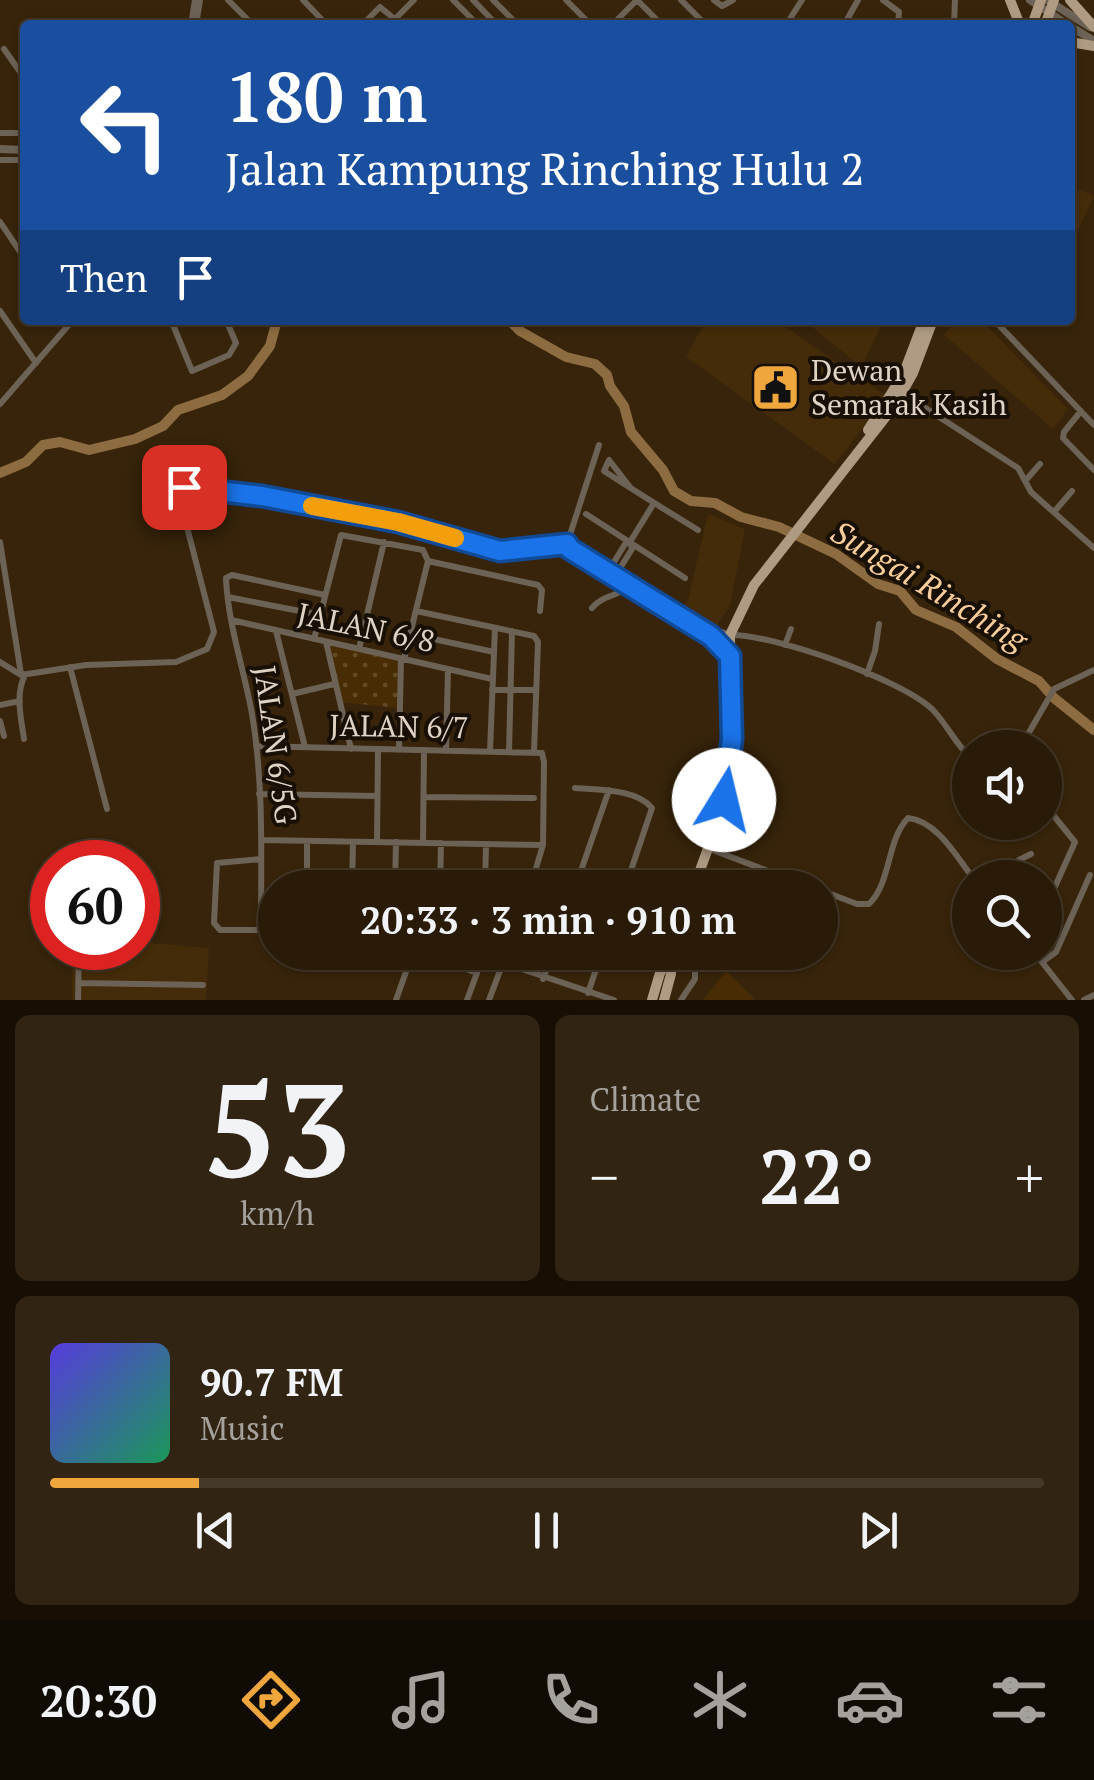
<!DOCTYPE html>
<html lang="en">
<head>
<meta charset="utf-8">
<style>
	body { margin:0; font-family:"PT Serif",serif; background:#312412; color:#f1f3f6; height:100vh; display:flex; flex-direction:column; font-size:38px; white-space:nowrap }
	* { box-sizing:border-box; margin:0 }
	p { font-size:32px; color:#a5a19c }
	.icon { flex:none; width:55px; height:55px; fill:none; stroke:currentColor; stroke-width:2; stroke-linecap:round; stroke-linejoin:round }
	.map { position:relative; height:1000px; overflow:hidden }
	.sheet { display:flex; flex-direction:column; gap:15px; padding:15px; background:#170f04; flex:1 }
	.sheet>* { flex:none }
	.top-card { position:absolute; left:20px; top:20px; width:1055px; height:305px; border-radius:10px; box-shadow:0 2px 8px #0004,0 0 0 2px #453929; background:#1a4fa0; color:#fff; overflow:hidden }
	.fabs { position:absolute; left:952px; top:730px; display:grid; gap:20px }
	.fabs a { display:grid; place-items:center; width:110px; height:110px; border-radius:50%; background:#291b08; box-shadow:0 2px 8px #0004,0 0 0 2px #453929; font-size:50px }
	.speed { position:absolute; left:30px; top:840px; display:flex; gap:20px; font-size:50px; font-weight:700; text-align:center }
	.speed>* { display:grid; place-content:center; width:130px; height:130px; border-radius:50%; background:#291b08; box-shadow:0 2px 8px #0004,0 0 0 2px #453929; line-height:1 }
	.speed .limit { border:15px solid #d22; background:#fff; color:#111 }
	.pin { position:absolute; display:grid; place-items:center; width:85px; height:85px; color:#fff; margin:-42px; border-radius:20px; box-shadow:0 5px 15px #0006 }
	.me { position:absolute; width:110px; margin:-55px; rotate:9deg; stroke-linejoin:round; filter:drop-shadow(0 0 8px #0008) }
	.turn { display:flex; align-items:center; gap:35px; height:210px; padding:0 40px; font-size:45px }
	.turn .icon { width:130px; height:130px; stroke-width:2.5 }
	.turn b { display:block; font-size:70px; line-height:85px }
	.then { display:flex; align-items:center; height:95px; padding:0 40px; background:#0003; gap:20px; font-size:38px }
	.big { font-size:75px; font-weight:700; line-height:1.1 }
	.sheet .widget { flex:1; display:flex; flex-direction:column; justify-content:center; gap:15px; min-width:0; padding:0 35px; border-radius:15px; background:#312412 }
	.sheet .dial { align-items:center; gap:0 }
	.dial b { font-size:130px; line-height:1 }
	.song { display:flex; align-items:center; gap:30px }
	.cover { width:120px; height:120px; border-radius:15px; background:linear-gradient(135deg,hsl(250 70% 55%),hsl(150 70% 35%)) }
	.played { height:10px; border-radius:5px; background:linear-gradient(90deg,#efa73d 15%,#453929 15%) }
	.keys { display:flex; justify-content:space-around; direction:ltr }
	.heat { display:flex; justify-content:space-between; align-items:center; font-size:55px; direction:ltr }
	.sheet .tiles { flex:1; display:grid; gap:15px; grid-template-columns:1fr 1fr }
	.widget:last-child { grid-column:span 2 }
	.trip { position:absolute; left:258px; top:870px; width:580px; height:100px; border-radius:50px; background:#291b08; box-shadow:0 2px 8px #0004,0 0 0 2px #453929; font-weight:700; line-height:100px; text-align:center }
	.menu { display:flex; height:160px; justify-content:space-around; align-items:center; background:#100b03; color:#a5a19c }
	.menu .icon { width:70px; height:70px }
	.menu .on { color:#efa73d }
	.menu b { font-size:45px; color:#f1f3f6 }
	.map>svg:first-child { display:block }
	.built { fill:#442c0a }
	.park { fill:url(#park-dots) }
	.pitch { fill:#482d04 }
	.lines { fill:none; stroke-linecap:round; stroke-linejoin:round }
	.river { stroke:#8d6c41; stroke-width:10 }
	.minor { stroke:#6c6256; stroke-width:6 }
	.tertiary { stroke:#6c6256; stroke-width:8 }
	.primary { stroke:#af9b83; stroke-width:10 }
	.route-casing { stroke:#114b97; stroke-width:25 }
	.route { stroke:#1a73e8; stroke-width:18 }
	.slow { stroke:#f59e0b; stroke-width:18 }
	.labels { text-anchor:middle; stroke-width:8; stroke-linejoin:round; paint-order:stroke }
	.poi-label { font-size:30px; fill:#dfd3c4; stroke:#180f05; text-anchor:start }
	.street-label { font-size:30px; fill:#dfd3c4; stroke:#180f05 }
	.water-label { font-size:32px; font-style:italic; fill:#f9ce9a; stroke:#180f05 }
</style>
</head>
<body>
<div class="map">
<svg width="1094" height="1000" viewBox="0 0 1094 1000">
	<defs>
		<pattern id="park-dots" width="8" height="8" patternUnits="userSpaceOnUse" patternTransform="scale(2.5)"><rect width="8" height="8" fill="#482d04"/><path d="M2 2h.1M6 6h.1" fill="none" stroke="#624b27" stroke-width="1.8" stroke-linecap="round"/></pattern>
	</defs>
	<rect width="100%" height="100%" fill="#37240a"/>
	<path class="built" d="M1070,185L1094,196L1070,248Z
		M706,320H775L887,396L835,464L686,357Z
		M804,320H884L864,361L855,362Z
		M956,320H981L1068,409L1053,429L944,335Z
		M708,514L745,529L730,605L716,627L682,607L688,600Z
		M138,942L209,948L206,1000H72L73,948H138Z"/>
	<path class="park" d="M327,643L400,659L399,708L340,702Z"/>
	<path class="pitch" d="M726,971L754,998L752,1000H703Z"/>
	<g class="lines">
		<path class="river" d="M509,320L520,331L566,357L595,364L607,375L610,386L624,406L631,432L663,470L674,491L691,501L715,503L741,517L779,527L836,554L878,584L900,591L916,610L956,627L997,659L1039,681L1054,698L1094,730
			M0,473L26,462L43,445L60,442L89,450L135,439L163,426L178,410L222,395L248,376L270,346L277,320"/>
		<path class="minor" d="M228,0L253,25
			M303,0L327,25
			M453,0L478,25
			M473,0L497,25
			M493,0L518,25
			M566,0L591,25
			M637,0L662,25
			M681,0L706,25
			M714,0L722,6L733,0
			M883,0L899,12L898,25
			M396,18L414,0
			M191,25L195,0
			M196,25L200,0
			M362,25L380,7L402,25
			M612,25L637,0
			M786,25L802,0
			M844,25L858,0
			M954,25L955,0
			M4,49L25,79
			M0,133H25
			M0,160H25
			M0,222L25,259
			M0,311L36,363
			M171,320L192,371L229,355L236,343L226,320
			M994,320L1094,425
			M899,391L1018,468L1031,492L1094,548
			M0,404L73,320
			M1081,411L1064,432L1063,438L1094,470
			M1026,480L1040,464
			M630,487L609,460L604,471C635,491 667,511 698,530
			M1054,512L1072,491
			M586,514L685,578
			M0,542L21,674
			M630,542L654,503
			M567,544L599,445
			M567,545L679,618L713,636
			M428,561L538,585L542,590L540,611
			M611,567L625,544L630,542L632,549L617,573
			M228,597L320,615
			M592,608C602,595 618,597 628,586
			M416,611L534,636L538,642L534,752
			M231,620L492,679
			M276,631L305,747
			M410,634L494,652
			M730,635C773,634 900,679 932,709C946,723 955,743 970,757
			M314,639L341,535L423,550L428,561
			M326,642L351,749
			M785,645L791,629
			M359,649L384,542
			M404,659L428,561
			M0,662L21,675L86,665L176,662L207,649L214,632L179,496L184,487L262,496L397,522L500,551L573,544L703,625L730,635
			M70,667L107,809
			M867,674L875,651L879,624
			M492,690H536
			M292,694L334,684
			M0,705L20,701
			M0,721L4,736
			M24,739C21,718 15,694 25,675
			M256,746L542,753L544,762L543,845L530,888
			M1020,748L1054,689L1094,670
			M399,750L401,659
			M446,751L448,669
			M490,751L495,628
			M509,752L512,631
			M575,788C599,790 637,789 652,808L625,888
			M259,794L377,796
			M424,797L534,798
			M1045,805L1075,842L1045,909
			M262,840L543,845
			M377,842L378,750
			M423,843L424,750
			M707,848L813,888
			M261,859L217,863L214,923L220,930H275
			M1005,878L1019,860L1031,854
			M307,888V841
			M352,888L353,842
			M395,888L396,842
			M440,888L441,843
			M485,888L486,844
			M575,888L609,790
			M820,890L857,904H869C892,881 886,841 908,818C937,821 956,856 973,878
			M261,930C261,859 264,785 252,714C244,669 228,625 226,578L232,575L325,595
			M420,952L477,973L467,1000
			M471,952L614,1000
			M1034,952L1072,1000
			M671,955L695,969V979L681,1000
			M1042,962L1056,952L1090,875
			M543,979L553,952
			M79,983L203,985
			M588,993L602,952
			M78,1000L79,948
			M396,1000L413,952
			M489,1000L507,952
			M1084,1000L1094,995"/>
		<path class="tertiary" d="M1030,0L1068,25
			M1047,0L1090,27
			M1070,26L1094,41
			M0,149L25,150"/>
		<path class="primary" d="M1010,0L1020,25
			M1070,0L1094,27
			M1032,25L1041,0
			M1045,25L1054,0
			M1070,42L1094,46
			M892,411L908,403L918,405
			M868,430L903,375L924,320
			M711,636L729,656
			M694,888C706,851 723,814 729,776C736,729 730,681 730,635L754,585L895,405L913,373L933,320
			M652,1000L660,973L672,952
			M664,1000L671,974V956"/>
	</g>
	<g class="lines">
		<defs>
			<path id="route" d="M184,487L262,496L398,522L500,551L567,544L570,549L711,636L730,656L732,739L724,800"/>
		</defs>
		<use href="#route" class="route-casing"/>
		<use href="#route" class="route"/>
		<path class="slow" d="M312,506L398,522L455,538"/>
	</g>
	<defs>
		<symbol id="civic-square" viewBox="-11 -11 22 22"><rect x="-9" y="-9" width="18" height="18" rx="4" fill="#efa73d" stroke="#180f05"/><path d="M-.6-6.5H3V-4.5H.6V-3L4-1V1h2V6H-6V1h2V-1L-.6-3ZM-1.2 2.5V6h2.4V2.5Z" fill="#111"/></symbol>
	</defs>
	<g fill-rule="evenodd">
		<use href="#civic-square" x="748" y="360" width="55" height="55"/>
	</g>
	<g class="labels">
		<g class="poi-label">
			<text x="811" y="381">Dewan<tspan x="811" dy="34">Semarak Kasih</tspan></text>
		</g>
		<g class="street-label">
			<text transform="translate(366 628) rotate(12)" y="10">JALAN 6/8</text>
			<text transform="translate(399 727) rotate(1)" y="10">JALAN 6/7</text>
			<text transform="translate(275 745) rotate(82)" y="10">JALAN 6/5G</text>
		</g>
		<g class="water-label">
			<text transform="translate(929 586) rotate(31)" y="11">Sungai Rinching</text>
		</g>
	</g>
</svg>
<div class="fabs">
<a><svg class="icon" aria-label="sound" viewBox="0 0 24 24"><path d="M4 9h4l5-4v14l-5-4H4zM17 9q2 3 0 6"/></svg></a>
<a><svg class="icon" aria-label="search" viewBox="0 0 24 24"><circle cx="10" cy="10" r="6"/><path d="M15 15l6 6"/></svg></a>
</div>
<div class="speed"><div class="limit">60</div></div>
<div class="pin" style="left:184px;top:487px;background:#d93025"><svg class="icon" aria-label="arrive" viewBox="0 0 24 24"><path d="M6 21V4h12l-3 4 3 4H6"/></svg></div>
<svg class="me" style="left:724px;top:800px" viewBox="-20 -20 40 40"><circle r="19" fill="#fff"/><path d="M0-13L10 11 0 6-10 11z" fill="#1a73e8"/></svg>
<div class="trip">20:33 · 3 min · 910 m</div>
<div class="top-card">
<div class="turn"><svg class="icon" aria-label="left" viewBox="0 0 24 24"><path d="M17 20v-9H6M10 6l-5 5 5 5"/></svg><div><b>180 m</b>Jalan Kampung Rinching Hulu 2</div></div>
<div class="then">Then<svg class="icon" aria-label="arrive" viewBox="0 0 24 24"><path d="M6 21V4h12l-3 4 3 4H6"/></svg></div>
</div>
</div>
<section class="sheet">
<div class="tiles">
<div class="widget dial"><b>53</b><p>km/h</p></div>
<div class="widget"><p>Climate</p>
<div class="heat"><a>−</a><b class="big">22°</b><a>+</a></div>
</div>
<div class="widget">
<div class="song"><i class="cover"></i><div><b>90.7 FM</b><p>Music</p></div></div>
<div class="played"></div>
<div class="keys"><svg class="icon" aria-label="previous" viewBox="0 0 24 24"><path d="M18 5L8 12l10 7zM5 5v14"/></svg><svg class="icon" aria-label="pause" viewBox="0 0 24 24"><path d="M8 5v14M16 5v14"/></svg><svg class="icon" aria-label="next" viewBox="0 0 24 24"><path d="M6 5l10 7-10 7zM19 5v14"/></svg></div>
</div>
</div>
</section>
<nav class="menu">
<b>20:30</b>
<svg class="icon on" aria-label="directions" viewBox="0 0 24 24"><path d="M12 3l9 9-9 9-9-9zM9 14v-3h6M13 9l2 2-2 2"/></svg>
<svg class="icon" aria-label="music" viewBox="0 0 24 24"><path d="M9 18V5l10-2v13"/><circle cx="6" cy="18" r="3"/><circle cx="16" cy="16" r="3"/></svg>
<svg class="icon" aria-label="phone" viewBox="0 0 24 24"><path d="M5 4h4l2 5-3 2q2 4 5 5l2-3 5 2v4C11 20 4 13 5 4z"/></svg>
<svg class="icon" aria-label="climate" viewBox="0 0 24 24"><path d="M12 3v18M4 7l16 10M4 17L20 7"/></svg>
<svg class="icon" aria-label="car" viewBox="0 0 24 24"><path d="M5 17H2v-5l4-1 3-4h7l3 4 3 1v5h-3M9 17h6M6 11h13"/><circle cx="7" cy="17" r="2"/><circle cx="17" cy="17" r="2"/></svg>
<svg class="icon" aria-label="filters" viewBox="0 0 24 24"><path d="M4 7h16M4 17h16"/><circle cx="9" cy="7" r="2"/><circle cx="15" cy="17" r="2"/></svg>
</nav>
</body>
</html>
